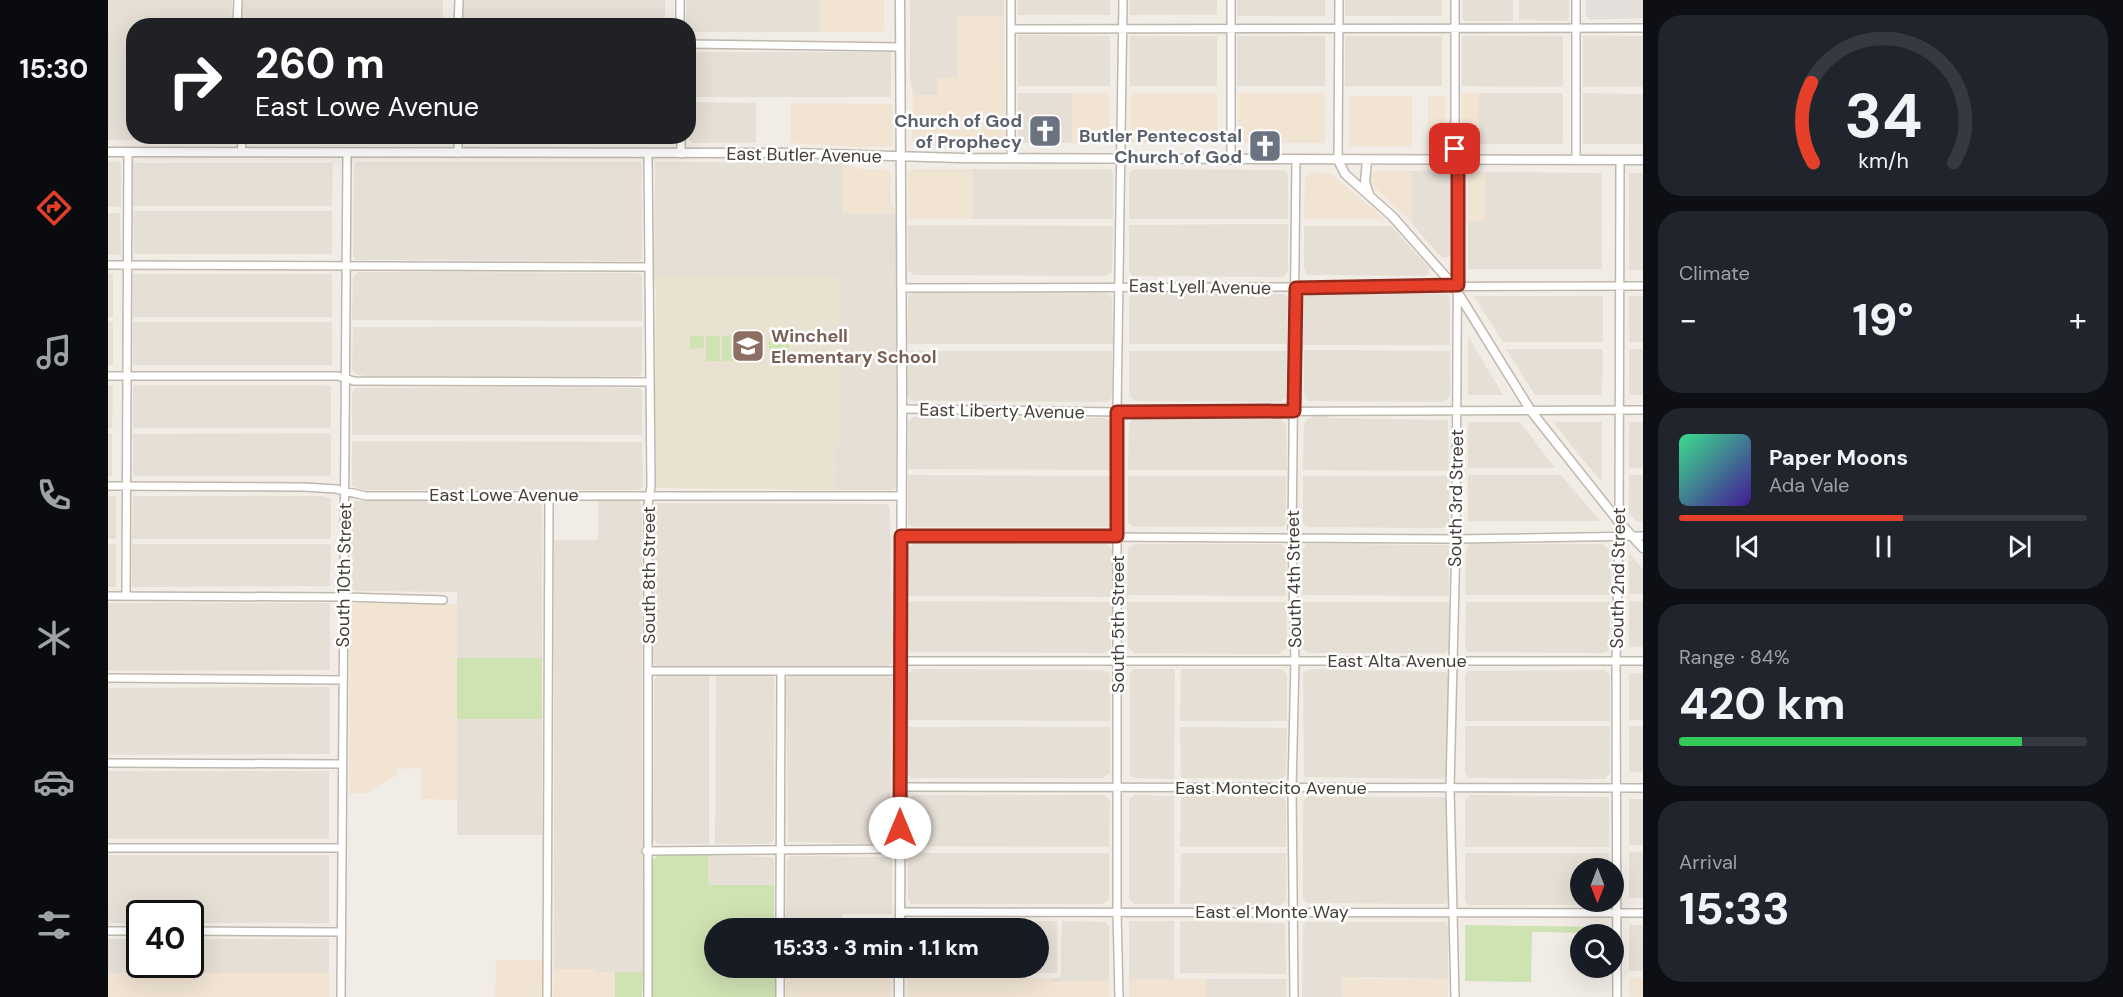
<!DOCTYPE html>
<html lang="en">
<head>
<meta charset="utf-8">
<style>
	body { margin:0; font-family:"DM Sans",sans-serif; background:#20242c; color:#f1f3f6; height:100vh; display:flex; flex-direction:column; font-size:22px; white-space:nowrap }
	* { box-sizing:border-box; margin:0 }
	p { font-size:20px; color:#9ea1a6 }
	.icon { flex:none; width:33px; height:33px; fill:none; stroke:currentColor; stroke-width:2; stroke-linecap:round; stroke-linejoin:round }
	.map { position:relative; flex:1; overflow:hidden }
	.details { display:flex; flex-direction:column; gap:15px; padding:15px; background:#0d0f14; width:480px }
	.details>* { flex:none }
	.banner { position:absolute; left:18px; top:18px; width:570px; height:126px; border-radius:24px; box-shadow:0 6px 24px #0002; background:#202124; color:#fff; overflow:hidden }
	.needle { width:39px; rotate:180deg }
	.buttons { position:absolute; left:1462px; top:858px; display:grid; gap:12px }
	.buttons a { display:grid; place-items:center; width:54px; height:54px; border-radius:50%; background:#171b24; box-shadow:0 6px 24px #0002; font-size:30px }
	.speed { position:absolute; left:18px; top:900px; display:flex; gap:12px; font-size:30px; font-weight:700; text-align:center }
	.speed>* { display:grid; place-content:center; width:78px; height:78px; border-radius:50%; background:#171b24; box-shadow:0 6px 24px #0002; line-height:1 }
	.speed .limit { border:3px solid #111; border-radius:9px; background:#fff; color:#111 }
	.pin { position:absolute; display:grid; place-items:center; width:51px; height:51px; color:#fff; margin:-26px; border-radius:12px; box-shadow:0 3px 9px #0006 }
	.me { position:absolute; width:66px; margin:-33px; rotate:0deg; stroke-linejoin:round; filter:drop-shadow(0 0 4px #0008) }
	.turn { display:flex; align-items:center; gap:21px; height:126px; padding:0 30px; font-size:27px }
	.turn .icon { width:78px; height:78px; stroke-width:2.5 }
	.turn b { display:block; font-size:42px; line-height:51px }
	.big { font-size:45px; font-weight:800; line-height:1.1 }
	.details .widget { flex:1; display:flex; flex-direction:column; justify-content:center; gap:9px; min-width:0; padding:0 21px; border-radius:24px; background:#20242c }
	.details .dial { align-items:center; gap:0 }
	.dial svg { height:156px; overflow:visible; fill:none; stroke:#363941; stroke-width:7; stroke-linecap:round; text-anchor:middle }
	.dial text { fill:#f1f3f6; stroke:none }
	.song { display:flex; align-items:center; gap:18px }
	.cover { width:72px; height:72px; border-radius:9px; background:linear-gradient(135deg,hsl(150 70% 55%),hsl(260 70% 35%)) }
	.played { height:6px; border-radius:3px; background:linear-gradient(90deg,#e53f29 55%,#363941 55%) }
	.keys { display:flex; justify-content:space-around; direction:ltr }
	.heat { display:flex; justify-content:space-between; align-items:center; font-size:33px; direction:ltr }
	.charge { height:9px; border-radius:4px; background:linear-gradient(90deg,#34c759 84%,#363941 0) }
	.trip { position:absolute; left:596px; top:918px; width:345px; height:60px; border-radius:30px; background:#171b24; box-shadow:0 6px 24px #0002; font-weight:800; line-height:60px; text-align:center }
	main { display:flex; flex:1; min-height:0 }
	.tab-bar { display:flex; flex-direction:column; width:108px; justify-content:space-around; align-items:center; background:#090b0e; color:#9ea1a6 }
	.tab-bar .icon { width:42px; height:42px }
	.tab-bar .on { color:#e53f29 }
	.tab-bar b { font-size:27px; color:#f1f3f6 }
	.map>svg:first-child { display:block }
	.residential { fill:#e5dfd5 }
	.commercial { fill:#f1e4d3 }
	.industrial { fill:#e4dfdb }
	.education { fill:#e9e2d1 }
	.green { fill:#cee2b2 }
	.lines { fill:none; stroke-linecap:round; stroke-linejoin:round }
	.minor-casing { stroke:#bfb8ad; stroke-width:10 }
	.tertiary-casing { stroke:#bfb8ad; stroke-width:11 }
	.minor { stroke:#fff; stroke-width:7 }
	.tertiary { stroke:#fff; stroke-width:8 }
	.route-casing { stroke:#95291b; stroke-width:15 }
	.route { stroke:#e53f29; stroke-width:10 }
	.labels { text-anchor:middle; stroke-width:5; stroke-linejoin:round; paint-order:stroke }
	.worship-label { font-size:18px; font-weight:bold; fill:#5b616d; stroke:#fff; text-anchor:end }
	.street-label { font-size:18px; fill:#433e36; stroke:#fff }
	.education-label { font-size:18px; font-weight:bold; fill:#785e54; stroke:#fff; text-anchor:start }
</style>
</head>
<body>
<main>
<nav class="tab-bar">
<b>15:30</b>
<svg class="icon on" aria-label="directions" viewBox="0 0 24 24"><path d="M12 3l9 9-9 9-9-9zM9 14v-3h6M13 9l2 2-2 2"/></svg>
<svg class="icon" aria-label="music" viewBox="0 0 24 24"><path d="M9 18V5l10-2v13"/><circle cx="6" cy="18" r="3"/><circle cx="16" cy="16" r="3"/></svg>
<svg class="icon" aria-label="phone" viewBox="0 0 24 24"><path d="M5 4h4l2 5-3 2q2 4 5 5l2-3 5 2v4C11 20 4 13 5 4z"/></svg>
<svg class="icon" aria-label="climate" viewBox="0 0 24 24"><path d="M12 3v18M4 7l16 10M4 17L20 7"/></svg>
<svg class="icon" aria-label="car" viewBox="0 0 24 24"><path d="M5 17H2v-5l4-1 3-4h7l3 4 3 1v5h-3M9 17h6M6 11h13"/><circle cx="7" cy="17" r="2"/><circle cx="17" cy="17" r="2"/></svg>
<svg class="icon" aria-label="filters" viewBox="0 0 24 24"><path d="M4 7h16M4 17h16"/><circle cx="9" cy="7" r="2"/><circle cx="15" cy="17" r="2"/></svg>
</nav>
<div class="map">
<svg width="1535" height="997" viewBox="0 0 1535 997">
	<rect width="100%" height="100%" fill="#f1ede6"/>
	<path class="residential" d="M0,0H124L123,25L26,26V136L128,137L125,140H0Z
		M133,0H335V25H133Z
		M355,0H557V25H355Z
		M578,0H712V32H581L580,26L578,25Z
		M802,0H896V17L849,16V78L829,95H805L802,78Z
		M910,0H1002V15H910Z
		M1022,0H1109V15H1022Z
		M1129,0H1217V16H1129Z
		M1237,0H1334V16H1237Z
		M1355,0H1405V21H1357L1354,18Z
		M1411,0H1461V18L1458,21L1411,20Z
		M910,35L1002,36V86H910Z
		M1022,36H1109V86H1022Z
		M1129,36H1217V86H1129Z
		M1237,36H1334V86H1237Z
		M1354,36H1455V87L1354,86Z
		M1475,36H1535V87H1475Z
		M581,52H783V97H581Z
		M910,93H964V143H910Z
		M1371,93H1455V142L1453,144H1371Z
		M1475,93L1535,94V144H1477L1475,142Z
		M581,102L648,103V143H584L581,139Z
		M341,136V142H141L139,139V136Z
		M524,137V140H358L356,137Z
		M10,161L13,164V207H0V162Z
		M248,162H532L534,165V258L531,261L248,260L245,256L246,166Z
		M547,162L735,163V214H788V487L786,490H727L726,444H733V277H546Z
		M24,163H225L224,206H25Z
		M865,169H1003L1005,172V219H865Z
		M1026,169L1175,170L1180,174V219H1021V173Z
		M1337,169L1343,176L1342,253L1341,256L1337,258L1333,257L1304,224V171Z
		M1377,172L1494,173V269H1360V221L1377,220Z
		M1521,173H1535V270H1521Z
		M25,211H224V254H26Z
		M0,213H12L13,255H0Z
		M1180,224V271L1177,275L1173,277L1029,276H1025L1021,271V225Z
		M800,225L1005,226L1004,272L997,276L806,275L800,270Z
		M1196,226H1283L1321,268V273L1317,276L1199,275L1196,268Z
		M250,272L532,273L534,277V321L244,320L245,277Z
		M0,274H5V317H0Z
		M25,274H224V317H25Z
		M805,292L999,293L1004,298L1005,344H799L800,299L802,294Z
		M1026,293L1177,294L1180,298L1179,344H1021V298Z
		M1202,293L1339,294L1342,298V345H1195L1196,298Z
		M1366,296H1495V342H1395Z
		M1521,296H1535V342H1521Z
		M0,322H5V365H0Z
		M25,322H224V365H25Z
		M245,327H534V373L531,376H257L248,374L244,370Z
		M1360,336L1382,373L1395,395H1360Z
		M1398,349H1495L1494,395H1427Z
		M1521,349H1535V395H1521Z
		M1196,350L1342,351V397L1338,401L1331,402L1201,401L1196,395Z
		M799,351H1004V397L1002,400L998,402L805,401L802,400L799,395Z
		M1021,351H1179L1178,397L1172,402L1027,401L1021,396Z
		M0,385H5L4,428H0Z
		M25,385H215L223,387V428H25Z
		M418,387L531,388L534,391V435H244V393L247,388Z
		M1209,416H1220L1221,418L1340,420L1341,471L1195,470L1196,424L1201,418Z
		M805,417L998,418L1003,421L1004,425V470L800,469V423Z
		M1025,419H1173L1178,425L1179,470H1020L1021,423Z
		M1360,422H1412L1447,468H1360Z
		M1446,422H1494V482L1466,449Z
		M1521,422H1535V468H1521Z
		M0,433H4V476H0Z
		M223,433V476H25V434Z
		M244,441L534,442L535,487L530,490H257L246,487L244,485Z
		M800,475L1004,476V523L1001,527H805L800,524Z
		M1360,475H1453L1492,521H1360Z
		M1521,475H1535V521H1528L1521,513Z
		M1020,476H1178V524L1173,527H1026L1021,524L1020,520Z
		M1195,476H1341V522L1338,527L1332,528L1201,527L1197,526L1195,521Z
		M0,496H8V539H0Z
		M25,496H214L223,498V539H24Z
		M247,501L431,502L434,506V658H349V592L248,591L244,589L243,507Z
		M490,501H530L534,506L535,972H490V969H446V540H490Z
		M548,503L779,504L782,509L784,632L786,636L783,664L777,667L548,666L545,661L546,506Z
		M806,543L999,544L1004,550V597L800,596V548Z
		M0,544H8V587H0Z
		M24,544H223L222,586L24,587Z
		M1026,544H1173L1178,549V596L1019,595L1020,548Z
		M1198,544L1341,545V596L1194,595L1195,549Z
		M1364,544H1495L1502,550L1503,595H1357L1358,551L1360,545Z
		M1521,553L1535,569V594H1521Z
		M800,601L1004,602L1003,647L1002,650L996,653L803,652L800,650Z
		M1521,601H1535V647H1521Z
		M1019,602H1178L1179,648L1170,654L1026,653L1020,647Z
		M1194,602H1341V649L1337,653H1200L1195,649Z
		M1358,602H1502L1501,650L1496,653L1360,652L1357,647Z
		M0,603H222V670L0,671Z
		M806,669L995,670L1001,673L1002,677V721L799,720V674Z
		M1025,669H1067L1066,779L1027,778L1022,775V674Z
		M1073,669H1174L1179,676V721H1072Z
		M1203,669L1338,672L1341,676L1340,775L1334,779L1197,777L1196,773L1195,675L1197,671Z
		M1497,670L1502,675V721H1357V675L1360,671Z
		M1521,673H1535V720H1521Z
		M550,675L601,676V844H550L545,839L546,680Z
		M685,675L781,676L784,679L782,842L770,844L680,842L678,680L681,676Z
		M608,676H663L666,678V840L661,844H607Z
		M222,687V754L0,755V688Z
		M349,719H434V835H349Z
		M1357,726H1502V773L1496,779L1360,778L1357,772Z
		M1521,726H1535V772H1521Z
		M799,727H1002V773L995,778H803L800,775Z
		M1072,727L1179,728L1178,775L1173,779L1073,778Z
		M221,771V839H0V771Z
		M805,795H996L1002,800L1001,847L799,846L800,800Z
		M1027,795L1066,796V904H1026L1021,899V799Z
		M1073,795L1174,796L1178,801V847H1072Z
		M1362,795L1500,797L1501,799V847H1357V801Z
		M1199,796L1338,797L1340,802L1339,900L1337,903L1335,904L1199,903L1195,899V801Z
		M1521,799H1535V845H1521Z
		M1521,852H1535V898H1521Z
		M799,853H1001V900L995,904H803L800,899Z
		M1073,853H1178V900L1174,904L1171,905L1072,904Z
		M1357,853H1501V868H1473V902H1500L1495,905H1360L1357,900Z
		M0,855H221V923H83L82,914H32L31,923H0Z
		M600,855L664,857L666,861V885H600Z
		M681,856L782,857L784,861V914H734V928H678L679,861Z
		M802,921H949V973L799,972V968H930V928H799Z
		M954,921L997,922L1001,926V981L944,982V978L953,977Z
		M1021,921H1066V979H1021Z
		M1072,921L1177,923L1178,974L1072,973Z
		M1198,922H1338L1340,926V979L1233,977L1234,997H1194L1195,925Z
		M1521,925H1535V971H1521Z
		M0,939H31L32,964H82L83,939H221V973H0Z
		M1098,979H1178V997H1098Z"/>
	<path class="commercial" d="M712,0H776V30L773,32H712Z
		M849,16L896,17L897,143L891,147L809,146L804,141L805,95H829V78H849Z
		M964,93H1002V143H964Z
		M1022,93H1109V143H1022Z
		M1130,93H1217V143H1130Z
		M1354,93H1371V144H1356L1354,142Z
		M1241,96H1304V146H1242L1241,145Z
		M1320,96H1337V145L1336,146H1320Z
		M683,103L785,104V144L782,147H749L683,143Z
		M735,163L752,169L781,170L783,175V201L788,214H735Z
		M804,169H865V219H801L800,173Z
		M1266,171H1304V224L1261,181V175Z
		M1202,172L1224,174L1276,219H1196L1197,176Z
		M1360,172H1377V221H1360Z
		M246,603L349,604V800L313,799V768L289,769V775L259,793L241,794L242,607Z
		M388,960H434V997H387Z
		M446,969H490V972H507V997H445Z
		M0,973H221V997H0Z
		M678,974L784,976L783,997H678Z
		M800,977L944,978V982L1001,981V997H800Z
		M1233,977H1250L1251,979H1340V997H1234Z
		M1521,978H1535V997H1521Z
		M1021,979H1098V997H1021Z"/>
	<path class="industrial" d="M1478,0H1535V18L1482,20L1478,16Z"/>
	<path class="education" d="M546,277H733V444H726L727,490L550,488L548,486L547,401L548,291Z"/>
	<path class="green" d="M631,335H648V353H631Z
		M582,336H596V348L582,349Z
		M598,336H612V361H598Z
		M614,336H628V361H614Z
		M661,341H681V353H661Z
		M349,658H434V719H349Z
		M550,855H600V885H666V928H606V968H667V997H545V860Z
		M1357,925L1496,927V933L1424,932L1423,982L1357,981Z
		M678,968H784V976L678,974Z
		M507,972H535L534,997H507Z"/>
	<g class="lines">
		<defs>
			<path id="minor" d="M903,0V158
				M129,26L130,0
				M350,26L351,0
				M572,26V0
				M903,29L1535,28
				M580,44L792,47
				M133,136L134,152
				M573,136V154
				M350,153V136
				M1468,159V0
				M1123,160V0
				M1230,160L1231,0
				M0,265L541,267
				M793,288L1535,286
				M0,376H230L246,381L542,382
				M794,409L1009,412L1535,410
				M0,486L196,487L228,489L258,496H794
				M793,536L1348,539L1535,536
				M0,596L236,597L335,600
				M18,596L20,152
				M792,661H1535
				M540,671H792
				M0,678L234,680
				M0,763L234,764
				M792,787L1535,788
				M0,848H233
				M538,851L792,849
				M792,912L1535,913
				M672,928L673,671
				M0,931H32
				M82,931L233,932
				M672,968V997
				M233,997L239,153
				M439,997L441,495
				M540,997V505L543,486L540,154
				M1011,997L1009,912V412L1015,0
				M1186,997L1184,788L1187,661L1184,539L1188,160
				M1347,997L1342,788L1348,539L1350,173L1347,149V0
				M1509,997L1508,661L1511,536L1512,160"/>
			<path id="tertiary" d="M0,152L684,153L853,158L1535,160
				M1230,160L1237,174L1284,216L1345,285L1423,411L1511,522L1535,548
				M1259,160L1257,182L1261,194
				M792,928L794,409L792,0
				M791,997V968"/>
		</defs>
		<use href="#minor" class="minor-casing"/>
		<use href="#tertiary" class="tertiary-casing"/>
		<use href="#minor" class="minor"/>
		<use href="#tertiary" class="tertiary"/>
	</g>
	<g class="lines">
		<defs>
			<path id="route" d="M792,828L793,536H1009V412L1186,411L1188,288L1350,285V173L1347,149"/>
		</defs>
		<use href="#route" class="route-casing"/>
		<use href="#route" class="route"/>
	</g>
	<defs>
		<symbol id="church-square" viewBox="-11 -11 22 22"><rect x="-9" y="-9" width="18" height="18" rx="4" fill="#6b7280" stroke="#fff"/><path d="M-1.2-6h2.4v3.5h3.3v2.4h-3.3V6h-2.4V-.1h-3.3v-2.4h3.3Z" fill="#fff"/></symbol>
		<symbol id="school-square" viewBox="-11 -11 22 22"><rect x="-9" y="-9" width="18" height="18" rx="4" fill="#8d6e63" stroke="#fff"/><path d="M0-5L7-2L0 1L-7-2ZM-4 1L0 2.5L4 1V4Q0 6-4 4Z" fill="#fff"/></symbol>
	</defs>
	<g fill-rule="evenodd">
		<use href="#church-square" x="918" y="112" width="38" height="38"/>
		<use href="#church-square" x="1138" y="127" width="38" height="38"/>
		<use href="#school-square" x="621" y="327" width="38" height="38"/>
	</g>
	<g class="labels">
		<g class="worship-label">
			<text x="914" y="127">Church of God<tspan x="914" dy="21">of Prophecy</tspan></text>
			<text x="1134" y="142">Butler Pentecostal<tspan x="1134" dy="21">Church of God</tspan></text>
		</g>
		<g class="street-label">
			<text transform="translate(696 155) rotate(1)" y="6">East Butler Avenue</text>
			<text transform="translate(1092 287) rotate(1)" y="6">East Lyell Avenue</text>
			<text transform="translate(894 411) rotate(1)" y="6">East Liberty Avenue</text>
			<text x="396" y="501">East Lowe Avenue</text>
			<text transform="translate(1348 498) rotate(-89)" y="6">South 3rd Street</text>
			<text transform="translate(236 575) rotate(-89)" y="6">South 10th Street</text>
			<text transform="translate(541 575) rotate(-90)" y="6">South 8th Street</text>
			<text transform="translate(1510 578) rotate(-89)" y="6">South 2nd Street</text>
			<text transform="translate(1186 579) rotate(-91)" y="6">South 4th Street</text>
			<text transform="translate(1010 624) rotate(-90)" y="6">South 5th Street</text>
			<text x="1289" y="667">East Alta Avenue</text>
			<text x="1163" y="794">East Montecito Avenue</text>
			<text x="1164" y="918">East el Monte Way</text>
		</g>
		<g class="education-label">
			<text x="663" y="342">Winchell<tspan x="663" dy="21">Elementary School</tspan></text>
		</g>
	</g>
</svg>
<div class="buttons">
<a><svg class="needle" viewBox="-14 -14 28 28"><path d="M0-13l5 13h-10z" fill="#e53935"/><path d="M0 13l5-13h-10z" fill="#9ea1a6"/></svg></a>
<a><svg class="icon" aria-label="search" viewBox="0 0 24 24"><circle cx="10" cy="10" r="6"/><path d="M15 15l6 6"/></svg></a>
</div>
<div class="speed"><div class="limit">40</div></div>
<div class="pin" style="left:1347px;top:149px;background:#d93025"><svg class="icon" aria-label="arrive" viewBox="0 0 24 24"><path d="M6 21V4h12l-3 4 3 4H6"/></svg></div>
<svg class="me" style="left:792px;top:828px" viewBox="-20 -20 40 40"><circle r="19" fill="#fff"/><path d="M0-13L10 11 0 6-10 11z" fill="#e53f29"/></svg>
<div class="trip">15:33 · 3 min · 1.1 km</div>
<div class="banner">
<div class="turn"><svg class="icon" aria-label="right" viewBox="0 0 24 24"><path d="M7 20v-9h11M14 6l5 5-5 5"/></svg><div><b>260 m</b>East Lowe Avenue</div></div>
</div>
</div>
<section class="details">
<div class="widget dial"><svg viewBox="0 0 100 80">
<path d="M14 69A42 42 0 1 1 86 69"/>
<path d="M14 69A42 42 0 0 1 13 28" stroke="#e53f29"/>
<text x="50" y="56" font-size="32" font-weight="700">34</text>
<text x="50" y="72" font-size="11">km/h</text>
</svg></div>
<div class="widget"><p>Climate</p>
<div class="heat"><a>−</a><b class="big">19°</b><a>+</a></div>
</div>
<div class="widget">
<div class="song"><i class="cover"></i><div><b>Paper Moons</b><p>Ada Vale</p></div></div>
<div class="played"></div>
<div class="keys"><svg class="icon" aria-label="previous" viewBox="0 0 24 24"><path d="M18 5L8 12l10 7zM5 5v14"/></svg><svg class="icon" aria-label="pause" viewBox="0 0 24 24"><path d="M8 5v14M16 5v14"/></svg><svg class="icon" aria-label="next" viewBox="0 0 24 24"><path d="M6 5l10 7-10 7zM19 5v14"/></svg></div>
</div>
<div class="widget"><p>Range · 84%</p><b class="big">420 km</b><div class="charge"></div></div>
<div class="widget"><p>Arrival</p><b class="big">15:33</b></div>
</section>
</main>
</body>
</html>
